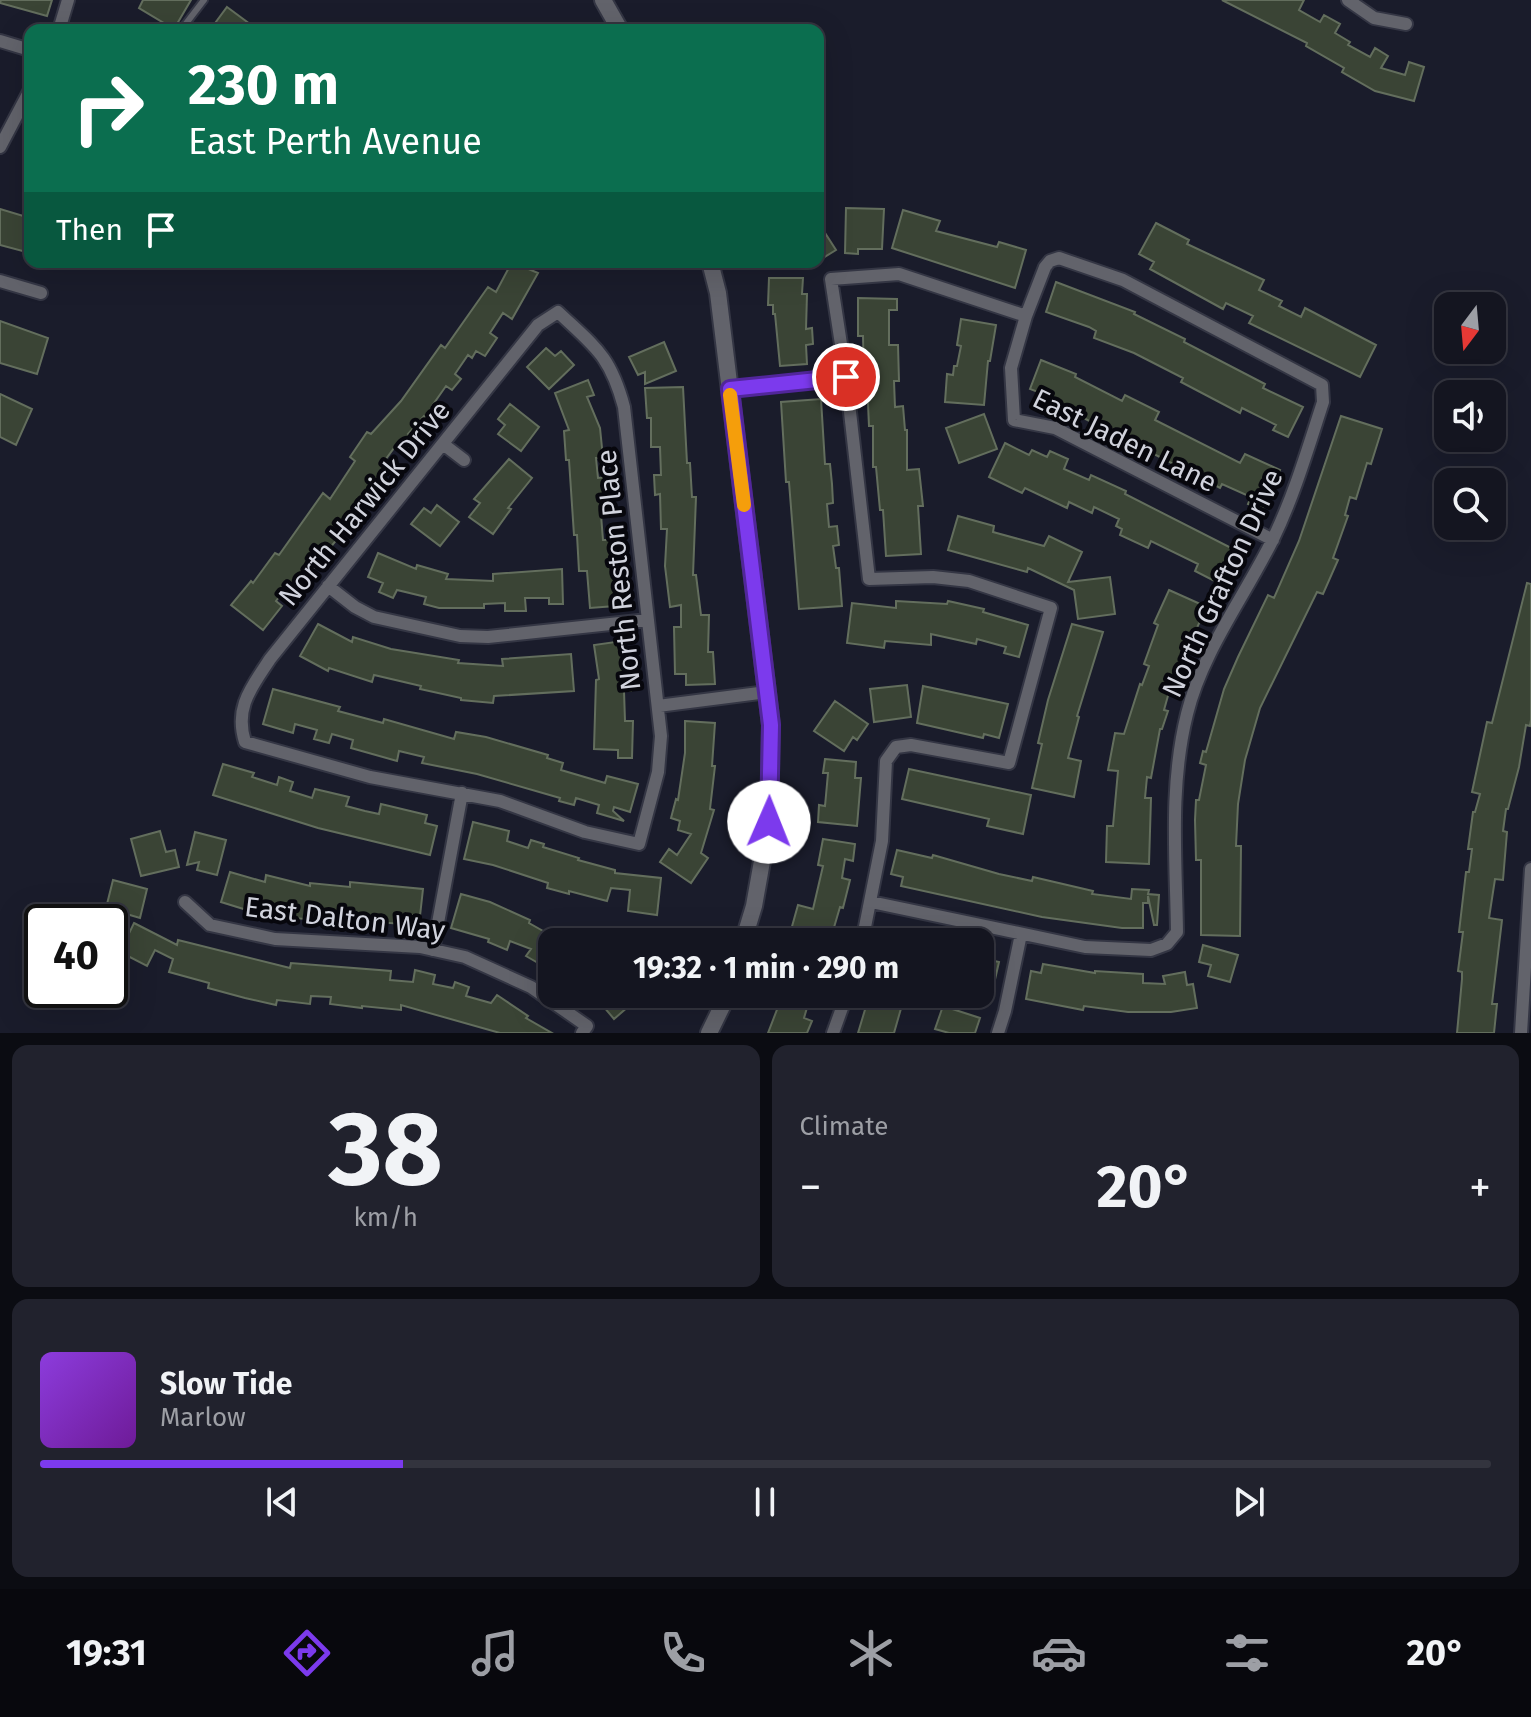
<!DOCTYPE html>
<html lang="en">
<head>
<meta charset="utf-8">
<style>
	body { margin:0; font-family:"Fira Sans",sans-serif; background:#21222d; color:#f1f3f6; height:100vh; display:flex; flex-direction:column; font-size:30px; white-space:nowrap }
	* { box-sizing:border-box; margin:0 }
	p { font-size:26px; color:#9d9fa5 }
	.icon { flex:none; width:44px; height:44px; fill:none; stroke:currentColor; stroke-width:2; stroke-linecap:round; stroke-linejoin:round }
	.map { position:relative; height:1033px; overflow:hidden }
	.panel { display:flex; flex-direction:column; gap:12px; padding:12px; background:#0b0c12; flex:1 }
	.panel>* { flex:none }
	.hud { position:absolute; left:24px; top:24px; width:800px; height:244px; border-radius:16px; box-shadow:0 8px 32px #0002,0 0 0 2px #33343e; background:#0b6e4f; color:#fff; overflow:hidden }
	.needle { width:52px; rotate:196deg }
	.buttons { position:absolute; left:1434px; top:292px; display:grid; gap:16px }
	.buttons a { display:grid; place-items:center; width:72px; height:72px; border-radius:16px; background:#141520; box-shadow:0 8px 32px #0002,0 0 0 2px #33343e; font-size:40px }
	.speed { position:absolute; left:24px; top:904px; display:flex; gap:16px; font-size:40px; font-weight:700; text-align:center }
	.speed>* { display:grid; place-content:center; width:104px; height:104px; border-radius:50%; background:#141520; box-shadow:0 8px 32px #0002,0 0 0 2px #33343e; line-height:1 }
	.speed .limit { border:4px solid #111; border-radius:12px; background:#fff; color:#111 }
	.pin { position:absolute; display:grid; place-items:center; width:68px; height:68px; color:#fff; margin:-34px; border:4px solid #fff; border-radius:50%; box-shadow:0 2px 8px #0007 }
	.me { position:absolute; width:88px; margin:-44px; rotate:1deg; stroke-linejoin:round; filter:drop-shadow(0 0 6px #0008) }
	.turn { display:flex; align-items:center; gap:28px; height:168px; padding:0 32px; font-size:36px }
	.turn .icon { width:104px; height:104px; stroke-width:2.5 }
	.turn b { display:block; font-size:56px; line-height:68px }
	.then { display:flex; align-items:center; height:76px; padding:0 32px; background:#0003; gap:16px; font-size:30px }
	.big { font-size:60px; font-weight:700; line-height:1.1 }
	.panel .widget { flex:1; display:flex; flex-direction:column; justify-content:center; gap:12px; min-width:0; padding:0 28px; border-radius:16px; background:#21222d }
	.panel .dial { align-items:center; gap:0 }
	.dial b { font-size:104px; line-height:1 }
	.song { display:flex; align-items:center; gap:24px }
	.cover { width:96px; height:96px; border-radius:12px; background:linear-gradient(135deg,hsl(270 70% 55%),hsl(280 70% 35%)) }
	.played { height:8px; border-radius:4px; background:linear-gradient(90deg,#7c3aed 25%,#33343e 25%) }
	.keys { display:flex; justify-content:space-around; direction:ltr }
	.heat { display:flex; justify-content:space-between; align-items:center; font-size:44px; direction:ltr }
	.panel .tiles { flex:1; display:grid; gap:12px; grid-template-columns:1fr 1fr }
	.widget:last-child { grid-column:span 2 }
	.trip { position:absolute; left:538px; top:928px; width:456px; height:80px; border-radius:16px; background:#141520; box-shadow:0 8px 32px #0002,0 0 0 2px #33343e; font-weight:700; line-height:80px; text-align:center }
	.menu { display:flex; height:128px; justify-content:space-around; align-items:center; background:#08080d; color:#9d9fa5 }
	.menu .icon { width:56px; height:56px }
	.menu .active { color:#7c3aed }
	.menu b { font-size:36px; color:#f1f3f6 }
	.map>svg:first-child { display:block }
	.building { fill:#3a4435; stroke:#636e5d; stroke-width:2 }
	.lines { fill:none; stroke-linecap:round; stroke-linejoin:round }
	.service-casing { stroke:#343644; stroke-width:10 }
	.minor-casing { stroke:#343644; stroke-width:16 }
	.tertiary-casing { stroke:#343644; stroke-width:20 }
	.service { stroke:#62636b; stroke-width:6 }
	.minor { stroke:#62636b; stroke-width:12 }
	.tertiary { stroke:#62636b; stroke-width:16 }
	.route-casing { stroke:#51269a; stroke-width:20 }
	.route { stroke:#7c3aed; stroke-width:14 }
	.slow { stroke:#f59e0b; stroke-width:14 }
	.labels { text-anchor:middle; stroke-width:8; stroke-linejoin:round; paint-order:stroke }
	.street-label { font-size:28px; fill:#d1d3dd; stroke:#07070d }
</style>
</head>
<body>
<div class="map">
<svg width="1531" height="1033" viewBox="0 0 1531 1033">
	<rect width="100%" height="100%" fill="#1a1c2b"/>
	<path class="building" d="M1,0H52L47,16L0,3Z
		M143,0H191L174,29L139,8Z
		M1222,0H1304L1299,10L1320,22L1324,15L1340,24L1335,33L1350,42L1348,45L1370,57L1375,48L1388,56L1381,68L1405,75L1409,62L1424,67L1414,101L1375,91L1342,72L1344,68L1306,46L1307,43Z
		M227,7L258,30H210Z
		M846,208L884,209L882,249H858V254L845,253Z
		M0,209L30,218V253L0,245Z
		M903,210L940,221L936,231L997,247L999,242L1026,250L1015,288L892,248Z
		M818,222L836,250L818,261Z
		M1156,223L1189,240L1187,244L1264,280L1259,290L1282,301L1279,306L1301,317L1305,308L1376,345L1360,377L1249,323L1253,316L1226,303L1223,309L1150,269L1154,262L1139,254Z
		M512,262L538,273L512,319L503,313L490,333L497,338L485,356L476,351L472,358L468,355L455,374L461,379L452,390L446,386L432,406L438,410L431,421L424,416L408,434L415,440L405,451L397,444L383,463L389,467L360,511L295,591L288,585L276,601L282,606L263,630L231,605L251,581L253,583L275,553L279,555L323,493L330,499L355,461L350,457L367,432L371,434L401,401L441,345L445,348L488,287L496,292Z
		M769,278H803L802,294H807L806,329L812,328L813,344L806,345L807,364L780,366L775,314H773V305H768Z
		M1056,282L1135,312L1134,314L1185,339L1184,342L1265,384L1263,388L1303,407L1288,437L1273,430L1276,425L1242,408L1240,413L1181,382L1183,378L1134,353L1094,338L1096,331L1089,327L1046,312Z
		M858,298L897,299V310H889V345H898L899,381H894L895,407L903,406L905,430H907V470L919,469L923,506H918L921,554L886,556L883,510H880L876,467H873V426H869L867,382H864L863,336H858Z
		M961,319L996,325L990,361H988L984,405L945,402L947,374L953,375L954,366H957L961,346L957,345Z
		M0,321L48,338L37,374L0,363Z
		M664,342L676,371L645,384V372L638,375L629,357Z
		M546,348L555,356L561,351L574,365L549,389L527,367Z
		M1041,360L1076,374L1075,377L1122,401L1125,395L1159,412L1155,420L1240,463L1245,454L1280,470L1262,511L1248,504L1251,497L1222,484L1220,488L1068,410L1044,400L1046,395L1030,389Z
		M588,380L594,395L587,397L600,428L603,458H596L598,478L607,477L609,495V514L601,515L603,540H615L620,597L614,598L615,606L590,608L587,571H579L577,535H574L569,460H566L564,431L569,430L555,393Z
		M683,387L687,463H690L692,497H696L693,575H696L701,615H709L708,652H713L715,684L686,685V674H675L674,627H681V605L670,607L665,566L667,529H661L660,494L655,495L654,475H661L660,447H651V418H647L645,388Z
		M0,394L32,409L16,445L0,437Z
		M821,399L825,464H830L832,484L833,503L827,504L829,527L837,526L839,545L833,546L836,568H839L842,606L799,609L789,482H786L781,402Z
		M510,404L539,427L521,451L498,434L505,425L498,419Z
		M984,414L997,449L959,463L946,428Z
		M1341,416L1382,429L1371,464L1367,463L1356,499L1350,497L1345,515L1348,516L1333,558L1338,560L1323,594L1317,592L1260,708L1245,760L1238,804L1236,846H1241L1240,936L1201,935V860H1196L1195,820L1196,800H1199L1206,765L1200,763L1203,751L1206,752L1224,689L1238,657L1268,595L1274,598L1299,541Z
		M1005,443L1029,455L1032,450L1047,457L1050,451L1068,459L1064,469L1089,480L1091,475L1126,491L1125,494L1245,555L1228,588L1195,571L1198,564L1151,541L1148,548L1120,535L1122,529L1116,526L1119,519L1094,507L1092,513L1069,502L1067,508L1025,488L1022,493L989,477Z
		M509,459L532,478L508,508L511,509L493,534L469,517L480,503L474,499Z
		M437,505L459,522L440,546L411,524L424,508L431,513Z
		M958,516L994,526L993,532L1044,546L1049,536L1082,552L1068,582L1110,577L1115,614L1078,619L1074,590L1028,568L1027,572L948,550Z
		M378,553L416,569L417,565L448,574L446,579L493,581V574L562,569L563,604H549V598H525L526,611H505V603L484,604V608H439L424,604L426,597L397,590L393,598L379,592L383,583L368,577Z
		M1527,583L1531,584V720L1530,726L1526,725L1519,767L1508,809H1506L1503,831L1507,832L1503,880L1495,879L1489,918L1502,920L1492,1004H1497L1494,1033H1457L1462,979V972L1458,971L1463,932H1459L1466,872H1469L1472,849H1468L1473,812H1475L1480,794L1472,792L1487,722L1492,723Z
		M1169,590L1207,607L1191,640L1174,686L1171,685L1164,710L1168,711L1162,729H1160L1151,778L1147,777L1145,798H1151L1149,864L1106,862L1107,826H1113L1118,771L1108,770L1115,733L1124,734L1140,684L1142,685L1149,666L1144,664L1158,625L1154,623Z
		M896,601L947,604L948,601L984,609L983,612L1028,625L1019,657L1004,653L1006,647L977,639L976,644L931,634V645L885,641L884,648L847,643L852,603L896,608Z
		M318,624L352,642L353,637L391,649L459,660L458,663L503,666L502,659L571,654L574,691L494,696L493,703L461,700V698L420,689L421,686L374,675L372,682L329,668L328,671L300,656Z
		M1072,624L1103,632L1077,716L1079,717L1068,758L1081,761L1074,797L1032,788L1042,744L1038,743L1048,700Z
		M622,641L630,679L631,691H624L625,721H633L632,758H618V750L594,749L596,680L599,679L594,645Z
		M907,685L911,717L874,722L870,689Z
		M923,686L1008,704L999,738L984,734L983,738L917,723Z
		M273,689L340,707L338,711L383,723L384,719L454,739L456,732L486,737L548,755L547,758L563,763L561,770L605,783L607,776L638,784L630,812L614,807L613,811L624,821L597,813L599,805L576,798L574,805L559,801L560,798L477,774L422,763L424,757L399,751L397,761L351,748L353,740L332,734L329,743L314,739L317,730L295,724L293,733L263,724Z
		M835,701L868,724L857,740L853,737L844,751L814,731Z
		M685,721L715,723L712,766H715L710,809L714,810L701,853L708,858L691,883L660,862L669,849L677,855L691,834L678,830L680,821L671,818L676,799L678,800L685,753Z
		M825,759L856,762L855,778H861L857,826L818,822L819,805L825,806L828,773H823Z
		M223,764L254,773L252,777L277,785L279,777L293,782L290,791L312,798L315,789L349,797L346,806L365,811L379,814L381,804L427,815L425,823L437,826L430,855L318,828L213,795Z
		M909,769L1031,795L1023,834L987,826L989,819L902,799Z
		M473,822L509,831L507,841L528,848L531,840L544,844L543,847L579,858L578,860L615,870V873L661,878L657,915L628,911L630,890L611,888L607,901L569,891V894L547,888L548,883L493,865L464,859Z
		M160,831L166,852L175,850L179,867L141,876L131,839Z
		M195,832L226,840L217,875L197,870L199,862L187,865Z
		M823,839L855,844L853,861L845,859L842,878L850,880L843,908L840,907L830,941L791,930L798,905L813,909L823,866L818,865Z
		M897,850L932,858L933,855L999,874L1032,881L1033,877L1093,891L1092,894L1131,899L1132,889L1149,890L1148,894L1159,895L1157,925H1154L1148,896V903H1143V928H1122L1042,917L901,886L903,877L891,874Z
		M230,872L265,882L266,875L310,886V883L350,887V882L423,889L420,916L403,914L402,924L338,919V922L295,918V920L251,909L250,911L221,902Z
		M113,880L147,889L140,918L106,908Z
		M461,894L490,902L530,920L529,923L552,936V971L526,956L531,949L510,941L507,950L488,942L489,939L451,928Z
		M134,923L177,945L178,940L290,968L291,963L391,971L390,980L413,982L415,970L435,975L433,984L453,988L455,982L469,987L466,996L491,1003L497,995L528,1016L526,1018L552,1033H500L401,1005V1010L362,1006V1008L330,1004L331,997L311,996L310,1004L277,1000L276,1005L245,998L208,988L209,983L169,972L173,959L155,950L147,966L120,952Z
		M1203,945L1238,955L1230,982L1208,976L1211,965L1199,962Z
		M980,951L992,953L990,960L999,962L994,984L980,982Z
		M1043,964L1095,973V971L1143,974V983L1165,984L1163,976L1185,972L1187,985L1193,984L1197,1008L1171,1012H1128L1084,1006L1083,1010L1026,999L1031,971L1041,973Z
		M593,994H643L614,1019Z
		M783,994H811L804,1018L812,1021L807,1033H768Z
		M881,994L904,998L894,1033H858L867,1003L877,1006Z
		M943,1006L980,1018L975,1033H949L935,1029Z"/>
	<g class="lines">
		<defs>
			<path id="service" d="M181,30L204,0"/>
			<path id="minor" d="M1348,0L1374,18L1406,24
				M59,30L68,0
				M0,41L30,50
				M0,147L30,90
				M0,281L41,293
				M558,312C595,347 610,355 624,407L661,736L658,772L639,844L585,832L500,801L370,777L245,742C234,707 252,687 270,659L538,325Z
				M730,389L846,377
				M443,444L464,460
				M328,586L355,607L374,617L460,636L488,637L648,620
				M658,706L767,692
				M185,902L210,925L275,939L420,947L465,957L531,987L587,1026L582,1033
				M871,902L1085,947L1151,950L1167,944L1177,932C1176,859 1169,786 1187,714C1202,652 1245,596 1273,539C1294,496 1308,448 1323,402L1322,385L1123,280L1059,258L1050,261L1045,267L1026,316L1011,368L1014,420L1055,428L1273,540
				M862,942L882,841L886,761L896,747L911,745L1009,763L1051,608L969,581L933,577L869,579L846,377L831,279L899,274L1026,316
				M433,950L462,793
				M833,1033L847,994
				M998,1033L1005,1011L1021,934
				M1521,1033L1531,869"/>
			<path id="tertiary" d="M603,0L620,30
				M710,262L718,293L771,725L769,822L754,906L743,942
				M709,1033L728,994"/>
		</defs>
		<use href="#service" class="service-casing"/>
		<use href="#minor" class="minor-casing"/>
		<use href="#tertiary" class="tertiary-casing"/>
		<use href="#service" class="service"/>
		<use href="#minor" class="minor"/>
		<use href="#tertiary" class="tertiary"/>
	</g>
	<g class="lines">
		<defs>
			<path id="route" d="M769,822L771,725L730,389L846,377"/>
		</defs>
		<use href="#route" class="route-casing"/>
		<use href="#route" class="route"/>
		<path class="slow" d="M730,395L744,505"/>
	</g>
	<g class="labels">
		<g class="street-label">
			<text transform="translate(1125 440) rotate(26)" y="10">East Jaden Lane</text>
			<text transform="translate(364 503) rotate(-51)" y="10">North Harwick Drive</text>
			<text transform="translate(618 570) rotate(-96)" y="10">North Reston Place</text>
			<text transform="translate(1222 583) rotate(-65)" y="10">North Grafton Drive</text>
			<text transform="translate(345 918) rotate(7)" y="10">East Dalton Way</text>
		</g>
	</g>
</svg>
<div class="buttons">
<a><svg class="needle" viewBox="-14 -14 28 28"><path d="M0-13l5 13h-10z" fill="#e53935"/><path d="M0 13l5-13h-10z" fill="#9d9fa5"/></svg></a>
<a><svg class="icon" aria-label="sound" viewBox="0 0 24 24"><path d="M4 9h4l5-4v14l-5-4H4zM17 9q2 3 0 6"/></svg></a>
<a><svg class="icon" aria-label="search" viewBox="0 0 24 24"><circle cx="10" cy="10" r="6"/><path d="M15 15l6 6"/></svg></a>
</div>
<div class="speed"><div class="limit">40</div></div>
<div class="pin" style="left:846px;top:377px;background:#d93025"><svg class="icon" aria-label="arrive" viewBox="0 0 24 24"><path d="M6 21V4h12l-3 4 3 4H6"/></svg></div>
<svg class="me" style="left:769px;top:822px" viewBox="-20 -20 40 40"><circle r="19" fill="#fff"/><path d="M0-13L10 11 0 6-10 11z" fill="#7c3aed"/></svg>
<div class="trip">19:32 · 1 min · 290 m</div>
<div class="hud">
<div class="turn"><svg class="icon" aria-label="right" viewBox="0 0 24 24"><path d="M7 20v-9h11M14 6l5 5-5 5"/></svg><div><b>230 m</b>East Perth Avenue</div></div>
<div class="then">Then<svg class="icon" aria-label="arrive" viewBox="0 0 24 24"><path d="M6 21V4h12l-3 4 3 4H6"/></svg></div>
</div>
</div>
<section class="panel">
<div class="tiles">
<div class="widget dial"><b>38</b><p>km/h</p></div>
<div class="widget"><p>Climate</p>
<div class="heat"><a>−</a><b class="big">20°</b><a>+</a></div>
</div>
<div class="widget">
<div class="song"><i class="cover"></i><div><b>Slow Tide</b><p>Marlow</p></div></div>
<div class="played"></div>
<div class="keys"><svg class="icon" aria-label="previous" viewBox="0 0 24 24"><path d="M18 5L8 12l10 7zM5 5v14"/></svg><svg class="icon" aria-label="pause" viewBox="0 0 24 24"><path d="M8 5v14M16 5v14"/></svg><svg class="icon" aria-label="next" viewBox="0 0 24 24"><path d="M6 5l10 7-10 7zM19 5v14"/></svg></div>
</div>
</div>
</section>
<nav class="menu">
<b>19:31</b>
<svg class="icon active" aria-label="directions" viewBox="0 0 24 24"><path d="M12 3l9 9-9 9-9-9zM9 14v-3h6M13 9l2 2-2 2"/></svg>
<svg class="icon" aria-label="music" viewBox="0 0 24 24"><path d="M9 18V5l10-2v13"/><circle cx="6" cy="18" r="3"/><circle cx="16" cy="16" r="3"/></svg>
<svg class="icon" aria-label="phone" viewBox="0 0 24 24"><path d="M5 4h4l2 5-3 2q2 4 5 5l2-3 5 2v4C11 20 4 13 5 4z"/></svg>
<svg class="icon" aria-label="climate" viewBox="0 0 24 24"><path d="M12 3v18M4 7l16 10M4 17L20 7"/></svg>
<svg class="icon" aria-label="car" viewBox="0 0 24 24"><path d="M5 17H2v-5l4-1 3-4h7l3 4 3 1v5h-3M9 17h6M6 11h13"/><circle cx="7" cy="17" r="2"/><circle cx="17" cy="17" r="2"/></svg>
<svg class="icon" aria-label="filters" viewBox="0 0 24 24"><path d="M4 7h16M4 17h16"/><circle cx="9" cy="7" r="2"/><circle cx="15" cy="17" r="2"/></svg>
<b>20°</b>
</nav>
</body>
</html>
